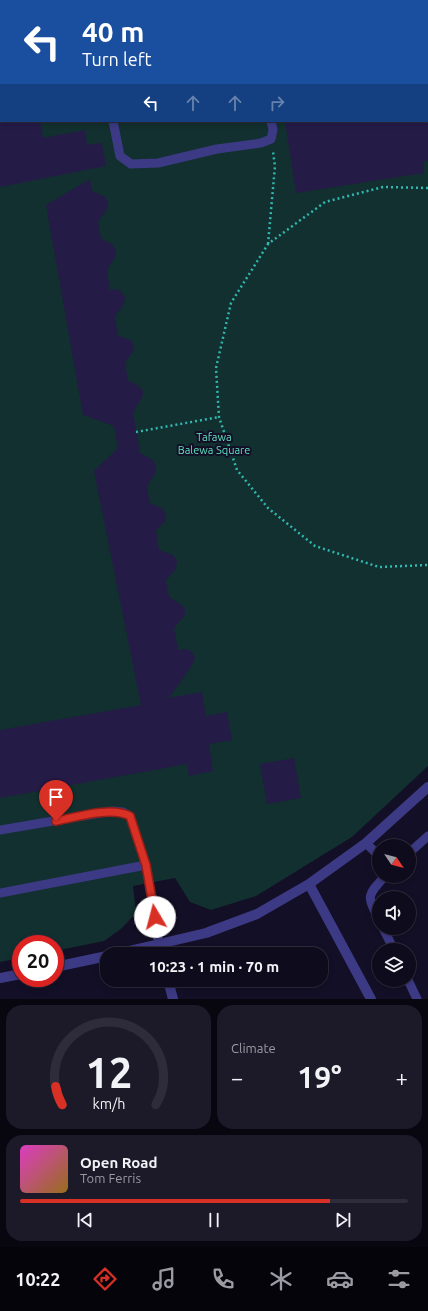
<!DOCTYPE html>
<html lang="en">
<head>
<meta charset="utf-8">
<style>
	body { margin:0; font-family:Ubuntu,sans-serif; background:#1c1929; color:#f1f3f6; height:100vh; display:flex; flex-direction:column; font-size:15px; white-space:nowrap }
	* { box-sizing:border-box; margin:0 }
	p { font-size:13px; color:#9b9ba3 }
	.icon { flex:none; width:22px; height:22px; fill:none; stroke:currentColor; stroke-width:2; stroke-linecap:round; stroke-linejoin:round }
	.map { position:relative; height:999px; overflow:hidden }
	.sheet { display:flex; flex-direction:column; gap:6px; padding:6px; background:#08060f; flex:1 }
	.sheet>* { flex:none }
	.banner { position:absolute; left:0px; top:0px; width:428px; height:122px; box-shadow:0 2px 6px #0003,0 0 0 1px #2e2b3b; background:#1a4fa0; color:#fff; overflow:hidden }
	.needle { width:26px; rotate:125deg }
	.tools { position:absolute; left:372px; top:839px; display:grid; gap:8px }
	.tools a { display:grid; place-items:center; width:44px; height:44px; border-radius:50%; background:#0e0b1c; box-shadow:0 2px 6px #0003,0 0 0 1px #2e2b3b; font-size:20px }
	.speed { position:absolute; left:12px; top:935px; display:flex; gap:8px; font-size:20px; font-weight:700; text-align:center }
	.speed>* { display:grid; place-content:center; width:52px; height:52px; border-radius:50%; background:#0e0b1c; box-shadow:0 2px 6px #0003,0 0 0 1px #2e2b3b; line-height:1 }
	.speed .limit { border:6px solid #d22; background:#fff; color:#111 }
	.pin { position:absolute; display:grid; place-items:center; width:34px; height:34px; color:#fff; margin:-41px -17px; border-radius:50% 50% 50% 0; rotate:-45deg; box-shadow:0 0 4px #0007 }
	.pin .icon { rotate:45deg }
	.me { position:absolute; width:44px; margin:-22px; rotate:352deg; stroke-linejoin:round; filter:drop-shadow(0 0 3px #0008) }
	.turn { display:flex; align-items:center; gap:14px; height:84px; padding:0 16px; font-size:18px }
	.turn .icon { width:52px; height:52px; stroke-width:2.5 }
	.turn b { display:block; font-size:28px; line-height:34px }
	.lanes { display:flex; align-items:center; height:38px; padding:0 16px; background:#0003; justify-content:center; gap:20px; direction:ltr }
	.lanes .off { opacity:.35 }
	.big { font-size:30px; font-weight:700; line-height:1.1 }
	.sheet .card { flex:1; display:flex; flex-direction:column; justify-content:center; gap:6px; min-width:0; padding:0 14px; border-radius:16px; background:#1c1929 }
	.sheet .dial { align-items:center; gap:0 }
	.dial svg { height:104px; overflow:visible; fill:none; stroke:#2e2b3b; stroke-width:7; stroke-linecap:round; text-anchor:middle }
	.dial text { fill:#f1f3f6; stroke:none }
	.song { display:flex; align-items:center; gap:12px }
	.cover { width:48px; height:48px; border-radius:6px; background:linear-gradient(135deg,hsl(310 70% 55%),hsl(40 70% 35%)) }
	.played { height:4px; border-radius:2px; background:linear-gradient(90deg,#d93025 80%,#2e2b3b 80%) }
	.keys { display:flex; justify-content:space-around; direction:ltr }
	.heat { display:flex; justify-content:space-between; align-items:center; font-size:22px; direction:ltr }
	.sheet .tiles { flex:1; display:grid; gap:6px; grid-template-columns:1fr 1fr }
	.card:last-child { grid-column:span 2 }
	.trip { position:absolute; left:100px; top:947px; width:228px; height:40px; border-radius:16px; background:#0e0b1c; box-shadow:0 2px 6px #0003,0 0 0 1px #2e2b3b; font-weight:700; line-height:40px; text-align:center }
	.tabs { display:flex; height:64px; justify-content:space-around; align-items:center; background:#06040b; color:#9b9ba3 }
	.tabs .icon { width:28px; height:28px }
	.tabs .on { color:#d93025 }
	.tabs b { font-size:18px; color:#f1f3f6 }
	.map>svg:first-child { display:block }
	.green { fill:#12302f }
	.building { fill:#241b47 }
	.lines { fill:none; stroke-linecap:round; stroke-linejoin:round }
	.path { stroke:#2fb8b0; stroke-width:2.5; stroke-dasharray:2 3; stroke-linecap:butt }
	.service { stroke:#3d3a85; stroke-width:9 }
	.minor { stroke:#3d3a85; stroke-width:10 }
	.primary { stroke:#c25bff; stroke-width:10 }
	.route-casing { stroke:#8d1f18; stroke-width:10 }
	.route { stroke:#d93025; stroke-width:7 }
	.labels { text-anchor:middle; stroke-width:4; stroke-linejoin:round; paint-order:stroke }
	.park-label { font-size:11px; fill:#5fe0c0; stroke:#130f26 }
</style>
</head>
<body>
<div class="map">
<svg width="428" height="999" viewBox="0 0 428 999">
	<rect width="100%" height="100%" fill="#130f26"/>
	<path class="green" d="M367,0H428V766L352,837L256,896L211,910L190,902L175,878L133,886L136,913L122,928L104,941L55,951V944H21V958L0,962V111L1,121H427V1H364Z"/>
	<path class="building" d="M0,121H40L43,138L85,130L87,145L102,143L106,166L0,187Z
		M285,121H428V161L423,162L424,173L296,193Z
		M90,179L92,191L106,197L108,203L107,209L98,222L101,238L113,245L116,250L115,257L107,270L110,290L118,289L125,297L124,304L115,316L118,336L131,340L134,346L133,352L125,363L128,380L140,387L143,392L142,398L133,412L140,453L153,460L156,466V472L147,486L150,503L163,509L166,515L165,521L156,531L159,550L173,555L177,561L176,569L166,580L169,597L182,605L185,609V615L174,628L178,650L186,649L192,652L195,657L193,664L169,698L202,692L206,716L227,712L232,740L209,744L213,771L189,776L187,764L0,798V730L141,705L94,471L118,448L114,426L83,415L46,205Z
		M294,758L301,798L267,804L260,764Z"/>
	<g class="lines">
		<path class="path" d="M428,188L383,187L325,202L268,244L231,303L216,368L219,417L237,470L268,508L315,546L379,567L428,565
			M268,244L275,166L273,152
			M136,432L219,417"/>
		<path class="service" d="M427,4H428
			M0,29L1,28
			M113,121L120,156L131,164L158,163L217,149L261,143L271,139L273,130L271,121
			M0,830L112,811L123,812L130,816L146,865L159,945
			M366,843L379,856
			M409,853L428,836
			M0,893L146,865
			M379,920C367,895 366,897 385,876
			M383,928L394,950
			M408,980L417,999"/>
		<path class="minor" d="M309,884L371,999
			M116,954L206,933L257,914L309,884L366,843L428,787
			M55,967L107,956
			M0,978L21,974
			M168,980L173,999"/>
		<path class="primary" d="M259,1L265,0
			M0,20H1"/>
	</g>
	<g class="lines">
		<defs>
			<path id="route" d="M56,821C76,817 112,806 130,816L146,865L155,917"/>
		</defs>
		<use href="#route" class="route-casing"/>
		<use href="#route" class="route"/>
	</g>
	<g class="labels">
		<g class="park-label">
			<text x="214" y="441">Tafawa<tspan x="214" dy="13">Balewa Square</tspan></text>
		</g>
	</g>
</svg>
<div class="tools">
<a><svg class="needle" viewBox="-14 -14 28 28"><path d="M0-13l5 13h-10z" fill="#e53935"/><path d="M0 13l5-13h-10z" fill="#9b9ba3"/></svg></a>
<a><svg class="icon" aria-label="sound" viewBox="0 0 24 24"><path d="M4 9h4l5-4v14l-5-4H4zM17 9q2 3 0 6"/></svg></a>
<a><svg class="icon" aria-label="layers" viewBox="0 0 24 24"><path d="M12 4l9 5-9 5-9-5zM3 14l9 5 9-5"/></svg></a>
</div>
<div class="speed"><div class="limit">20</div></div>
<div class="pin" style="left:56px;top:821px;background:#d93025"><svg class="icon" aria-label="arrive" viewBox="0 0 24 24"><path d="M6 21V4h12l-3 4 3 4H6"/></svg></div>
<svg class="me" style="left:155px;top:917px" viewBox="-20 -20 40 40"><circle r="19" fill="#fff"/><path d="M0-13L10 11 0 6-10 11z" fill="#d93025"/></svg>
<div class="trip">10:23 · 1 min · 70 m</div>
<div class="banner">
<div class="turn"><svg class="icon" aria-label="left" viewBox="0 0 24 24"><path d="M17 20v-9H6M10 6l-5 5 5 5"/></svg><div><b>40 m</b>Turn left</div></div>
<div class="lanes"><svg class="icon" aria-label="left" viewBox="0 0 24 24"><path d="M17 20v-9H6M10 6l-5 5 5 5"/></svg><svg class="icon off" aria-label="ahead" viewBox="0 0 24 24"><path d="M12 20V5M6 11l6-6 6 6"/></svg><svg class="icon off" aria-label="ahead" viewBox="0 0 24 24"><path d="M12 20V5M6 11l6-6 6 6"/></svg><svg class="icon off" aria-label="right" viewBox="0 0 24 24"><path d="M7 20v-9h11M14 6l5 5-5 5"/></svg></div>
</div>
</div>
<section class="sheet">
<div class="tiles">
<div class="card dial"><svg viewBox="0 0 100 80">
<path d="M14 69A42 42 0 1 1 86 69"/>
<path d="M14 69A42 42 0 0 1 9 55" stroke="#d93025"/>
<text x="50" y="56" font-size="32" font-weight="700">12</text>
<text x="50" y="72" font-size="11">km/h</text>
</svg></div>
<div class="card"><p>Climate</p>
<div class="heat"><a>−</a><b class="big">19°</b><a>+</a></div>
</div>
<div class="card">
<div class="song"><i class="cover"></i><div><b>Open Road</b><p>Tom Ferris</p></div></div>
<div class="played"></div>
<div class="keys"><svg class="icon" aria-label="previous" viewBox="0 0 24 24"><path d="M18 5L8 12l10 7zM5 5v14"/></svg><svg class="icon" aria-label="pause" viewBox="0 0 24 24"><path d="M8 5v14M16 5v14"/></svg><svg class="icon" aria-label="next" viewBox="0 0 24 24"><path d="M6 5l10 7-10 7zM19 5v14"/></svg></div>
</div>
</div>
</section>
<nav class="tabs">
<b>10:22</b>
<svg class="icon on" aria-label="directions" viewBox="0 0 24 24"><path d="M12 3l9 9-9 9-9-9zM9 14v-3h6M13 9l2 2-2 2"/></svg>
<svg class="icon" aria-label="music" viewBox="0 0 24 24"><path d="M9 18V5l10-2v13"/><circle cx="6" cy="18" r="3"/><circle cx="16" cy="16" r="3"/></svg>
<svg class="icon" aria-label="phone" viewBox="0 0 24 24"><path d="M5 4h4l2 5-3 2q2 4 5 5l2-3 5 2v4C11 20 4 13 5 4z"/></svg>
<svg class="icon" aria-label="climate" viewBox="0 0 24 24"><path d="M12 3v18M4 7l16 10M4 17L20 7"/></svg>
<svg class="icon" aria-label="car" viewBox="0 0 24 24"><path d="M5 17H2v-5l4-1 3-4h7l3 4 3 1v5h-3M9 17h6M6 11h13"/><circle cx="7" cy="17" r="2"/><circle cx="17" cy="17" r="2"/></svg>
<svg class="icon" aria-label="filters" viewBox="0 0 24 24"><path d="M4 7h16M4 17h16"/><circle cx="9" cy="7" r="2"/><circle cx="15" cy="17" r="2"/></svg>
</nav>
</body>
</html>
